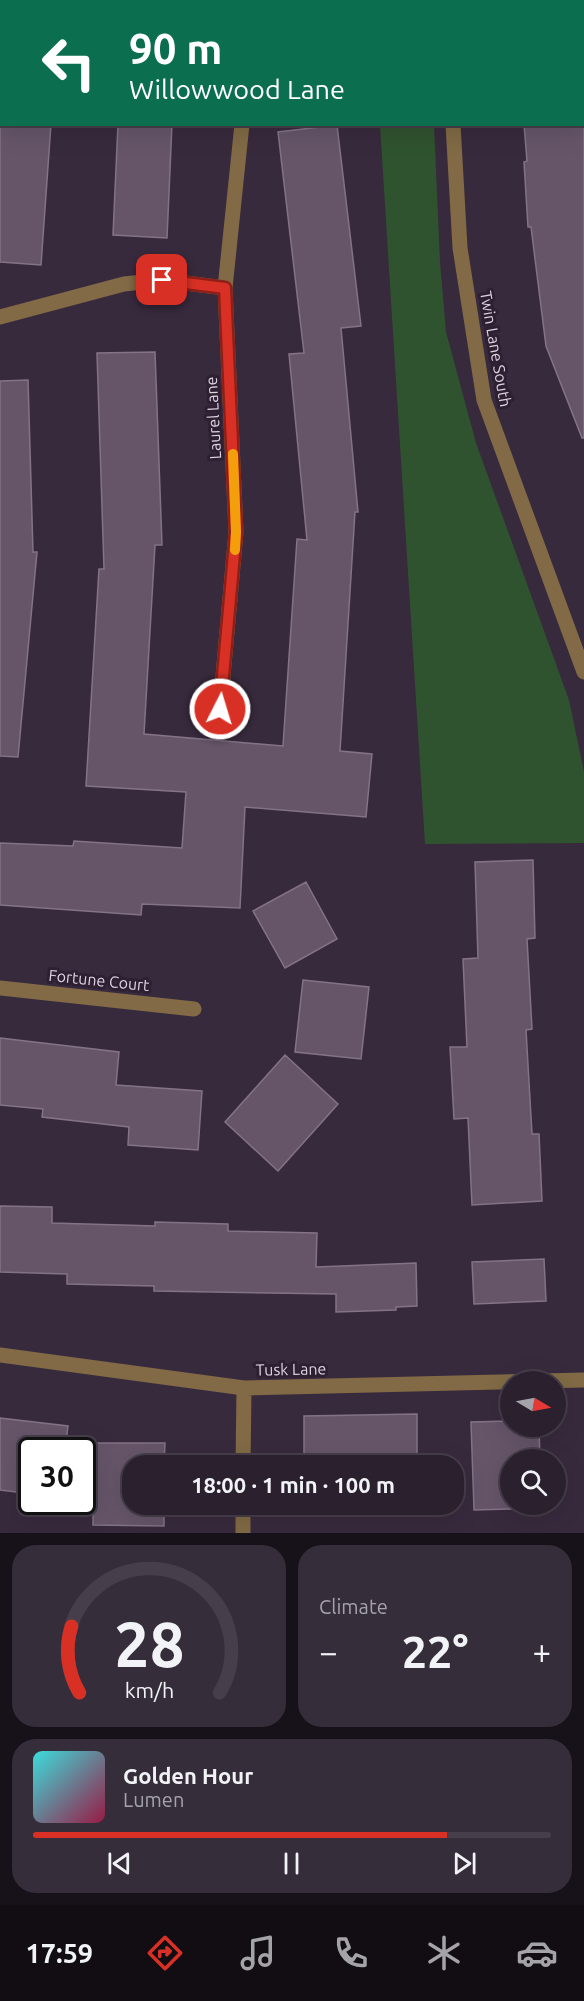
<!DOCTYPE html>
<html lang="en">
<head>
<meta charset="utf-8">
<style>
	body { margin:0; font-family:Ubuntu,sans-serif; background:#362d3a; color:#f1f3f6; height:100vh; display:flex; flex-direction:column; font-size:22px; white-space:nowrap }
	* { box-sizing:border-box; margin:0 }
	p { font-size:20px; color:#a5a3aa }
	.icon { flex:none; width:33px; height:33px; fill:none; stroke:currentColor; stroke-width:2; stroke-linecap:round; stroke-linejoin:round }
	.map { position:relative; height:1533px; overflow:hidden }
	.sheet { display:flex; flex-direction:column; gap:12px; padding:12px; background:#171219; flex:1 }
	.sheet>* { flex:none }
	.hud { position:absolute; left:0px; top:0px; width:585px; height:126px; box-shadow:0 6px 24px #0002,0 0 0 2px #463e4a; background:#0b6e4f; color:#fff; overflow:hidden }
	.needle { width:39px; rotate:100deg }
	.controls { position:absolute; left:500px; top:1371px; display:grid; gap:12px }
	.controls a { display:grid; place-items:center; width:66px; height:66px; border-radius:50%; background:#2a202e; box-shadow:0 6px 24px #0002,0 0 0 2px #463e4a; font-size:30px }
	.speed { position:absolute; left:18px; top:1437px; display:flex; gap:12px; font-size:30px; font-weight:700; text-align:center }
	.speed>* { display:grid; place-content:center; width:78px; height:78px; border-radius:50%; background:#2a202e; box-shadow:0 6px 24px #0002,0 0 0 2px #463e4a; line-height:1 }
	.speed .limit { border:3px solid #111; border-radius:9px; background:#fff; color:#111 }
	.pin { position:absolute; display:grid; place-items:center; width:51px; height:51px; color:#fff; margin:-26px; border-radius:12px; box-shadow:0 3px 9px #0006 }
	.me { position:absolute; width:66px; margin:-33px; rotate:5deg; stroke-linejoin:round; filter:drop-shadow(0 0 4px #0008) }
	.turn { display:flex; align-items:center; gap:21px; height:126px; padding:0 30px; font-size:27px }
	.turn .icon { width:78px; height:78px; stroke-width:2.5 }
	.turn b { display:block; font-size:42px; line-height:51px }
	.big { font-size:45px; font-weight:700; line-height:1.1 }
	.sheet .card { flex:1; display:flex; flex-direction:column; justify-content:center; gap:9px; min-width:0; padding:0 21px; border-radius:24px; background:#362d3a }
	.sheet .dial { align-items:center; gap:0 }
	.dial svg { height:156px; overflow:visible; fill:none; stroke:#463e4a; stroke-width:7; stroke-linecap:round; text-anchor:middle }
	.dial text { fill:#f1f3f6; stroke:none }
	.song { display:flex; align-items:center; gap:18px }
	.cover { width:72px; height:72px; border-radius:9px; background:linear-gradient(135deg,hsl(180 70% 55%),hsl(340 70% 35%)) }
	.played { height:6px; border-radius:3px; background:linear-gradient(90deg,#d93025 80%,#463e4a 80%) }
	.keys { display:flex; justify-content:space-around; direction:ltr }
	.heat { display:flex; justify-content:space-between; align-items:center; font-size:33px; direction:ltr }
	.sheet .tiles { flex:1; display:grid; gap:12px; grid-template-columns:1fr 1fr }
	.card:last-child { grid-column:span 2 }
	.trip { position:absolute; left:122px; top:1455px; width:342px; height:60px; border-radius:24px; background:#2a202e; box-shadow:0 6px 24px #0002,0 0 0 2px #463e4a; font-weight:700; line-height:60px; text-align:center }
	.dock { display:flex; height:96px; justify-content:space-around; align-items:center; background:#110d12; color:#a5a3aa }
	.dock .icon { width:42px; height:42px }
	.dock .on { color:#d93025 }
	.dock b { font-size:27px; color:#f1f3f6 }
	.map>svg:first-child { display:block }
	.green { fill:#30532f }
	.building { fill:#665569; stroke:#847387; stroke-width:1.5 }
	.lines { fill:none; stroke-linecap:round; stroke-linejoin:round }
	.minor { stroke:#816a45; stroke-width:15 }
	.route-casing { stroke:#8d1f18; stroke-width:15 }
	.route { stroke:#d93025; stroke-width:10 }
	.slow { stroke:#f59e0b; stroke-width:10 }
	.labels { text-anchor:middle; stroke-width:6; stroke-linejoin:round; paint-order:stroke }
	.street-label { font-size:16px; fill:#ddd4e0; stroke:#2e2032 }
</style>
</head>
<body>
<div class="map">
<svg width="584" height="1533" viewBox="0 0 584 1533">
	<rect width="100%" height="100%" fill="#382a3d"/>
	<path class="green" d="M380,125H434L440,262L446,332L476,443L569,700L584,772V843L425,844Z"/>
	<path class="building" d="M0,124H51L41,265L0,262Z
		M118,124H172L167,238L113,235Z
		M524,124H584V438H582L546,346L531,227H528L524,162L527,161Z
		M337,125L361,326L341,328L358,512H355L340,751L372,754L366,817L245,807L240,908L142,904L141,915L0,905V843L73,846L74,841L182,848L186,792L86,786L99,569H104L97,353L155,352L162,545H155L144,734L283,746L297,539L307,540L289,354L304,353L278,132Z
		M28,380L33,552H37L18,757L0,756V381Z
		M533,860L535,938L527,939L532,1029L526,1030L532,1134H539L542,1201L472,1205L468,1118L454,1119L450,1047H467L463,959L478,958L475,862Z
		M306,882L337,939L285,968L253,911Z
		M303,980L369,987L361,1059L295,1052Z
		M0,1038L119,1052L116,1085L202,1091L198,1150L128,1145L129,1127L42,1117L43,1109L0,1105Z
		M285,1055L338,1104L278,1171L225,1122Z
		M0,1206L52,1207V1223L155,1226V1222L228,1224V1231L317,1233L316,1267L416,1263L417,1306L396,1307V1310L336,1312V1294L154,1291V1286L67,1284V1274L0,1272Z
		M544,1259L546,1301L474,1304L472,1262Z
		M417,1414V1466H304V1416Z
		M0,1418L68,1426L65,1450H32V1494L0,1490Z
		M510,1421V1426H539L540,1460H510V1504H542V1508L474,1510L471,1422Z
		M94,1443H165L164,1466H132V1504H164V1526L93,1525Z"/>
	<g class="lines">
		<path class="minor" d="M267,2V0
			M460,2L461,0
			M453,124L460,248L484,400L584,672
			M0,317L124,284L162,280L225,288
			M220,709L236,532L225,288L242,124
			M0,988L194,1009
			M0,1355L244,1388L584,1380
			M243,1466L244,1388
			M243,1533V1504"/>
	</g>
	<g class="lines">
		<defs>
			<path id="route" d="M162,280L225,288L236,532L220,709"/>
		</defs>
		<use href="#route" class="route-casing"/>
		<use href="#route" class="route"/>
		<path class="slow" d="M233,454L236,532L235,550"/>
	</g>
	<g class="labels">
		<g class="street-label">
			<text transform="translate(496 349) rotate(80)" y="6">Twin Lane South</text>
			<text transform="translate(213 418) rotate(-93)" y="6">Laurel Lane</text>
			<text transform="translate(99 980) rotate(6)" y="6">Fortune Court</text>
			<text transform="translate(291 1369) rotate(-1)" y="6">Tusk Lane</text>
		</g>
	</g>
</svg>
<div class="controls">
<a><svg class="needle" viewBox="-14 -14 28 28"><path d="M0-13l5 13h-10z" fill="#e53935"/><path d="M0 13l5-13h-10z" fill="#a5a3aa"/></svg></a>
<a><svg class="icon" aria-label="search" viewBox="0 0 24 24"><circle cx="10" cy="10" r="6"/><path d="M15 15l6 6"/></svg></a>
</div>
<div class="speed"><div class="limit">30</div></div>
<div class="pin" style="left:162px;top:280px;background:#d93025"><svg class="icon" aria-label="arrive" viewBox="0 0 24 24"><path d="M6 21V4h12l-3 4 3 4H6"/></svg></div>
<svg class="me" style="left:220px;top:709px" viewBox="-20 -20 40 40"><circle r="17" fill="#d93025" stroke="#fff" stroke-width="3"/><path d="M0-11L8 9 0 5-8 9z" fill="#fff"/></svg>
<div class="trip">18:00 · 1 min · 100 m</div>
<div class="hud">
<div class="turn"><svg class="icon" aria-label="left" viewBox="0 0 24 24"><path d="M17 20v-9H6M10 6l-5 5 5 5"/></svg><div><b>90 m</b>Willowwood Lane</div></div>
</div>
</div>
<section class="sheet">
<div class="tiles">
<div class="card dial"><svg viewBox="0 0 100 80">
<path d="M14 69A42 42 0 1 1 86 69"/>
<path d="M14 69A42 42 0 0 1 10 35" stroke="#d93025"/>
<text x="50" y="56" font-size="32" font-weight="700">28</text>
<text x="50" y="72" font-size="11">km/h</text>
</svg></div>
<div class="card"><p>Climate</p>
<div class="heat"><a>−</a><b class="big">22°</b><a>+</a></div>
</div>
<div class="card">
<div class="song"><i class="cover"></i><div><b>Golden Hour</b><p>Lumen</p></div></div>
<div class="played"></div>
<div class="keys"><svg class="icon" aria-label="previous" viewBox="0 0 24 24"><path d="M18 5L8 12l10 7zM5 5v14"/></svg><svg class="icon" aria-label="pause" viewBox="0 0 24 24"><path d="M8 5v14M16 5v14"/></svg><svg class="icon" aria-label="next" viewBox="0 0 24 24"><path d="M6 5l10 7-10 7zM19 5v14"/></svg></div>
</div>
</div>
</section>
<nav class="dock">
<b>17:59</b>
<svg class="icon on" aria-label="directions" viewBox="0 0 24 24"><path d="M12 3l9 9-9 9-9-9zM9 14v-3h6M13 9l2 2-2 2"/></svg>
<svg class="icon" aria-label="music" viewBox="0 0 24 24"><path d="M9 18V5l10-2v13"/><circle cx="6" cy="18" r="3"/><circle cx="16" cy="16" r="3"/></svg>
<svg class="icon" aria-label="phone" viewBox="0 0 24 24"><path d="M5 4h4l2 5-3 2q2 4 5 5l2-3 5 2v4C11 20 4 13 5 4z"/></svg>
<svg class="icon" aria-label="climate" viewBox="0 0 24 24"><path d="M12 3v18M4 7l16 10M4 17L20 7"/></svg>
<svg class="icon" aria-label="car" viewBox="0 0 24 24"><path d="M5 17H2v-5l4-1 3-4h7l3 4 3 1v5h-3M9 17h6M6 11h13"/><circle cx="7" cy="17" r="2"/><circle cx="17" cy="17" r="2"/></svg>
</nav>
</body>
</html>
